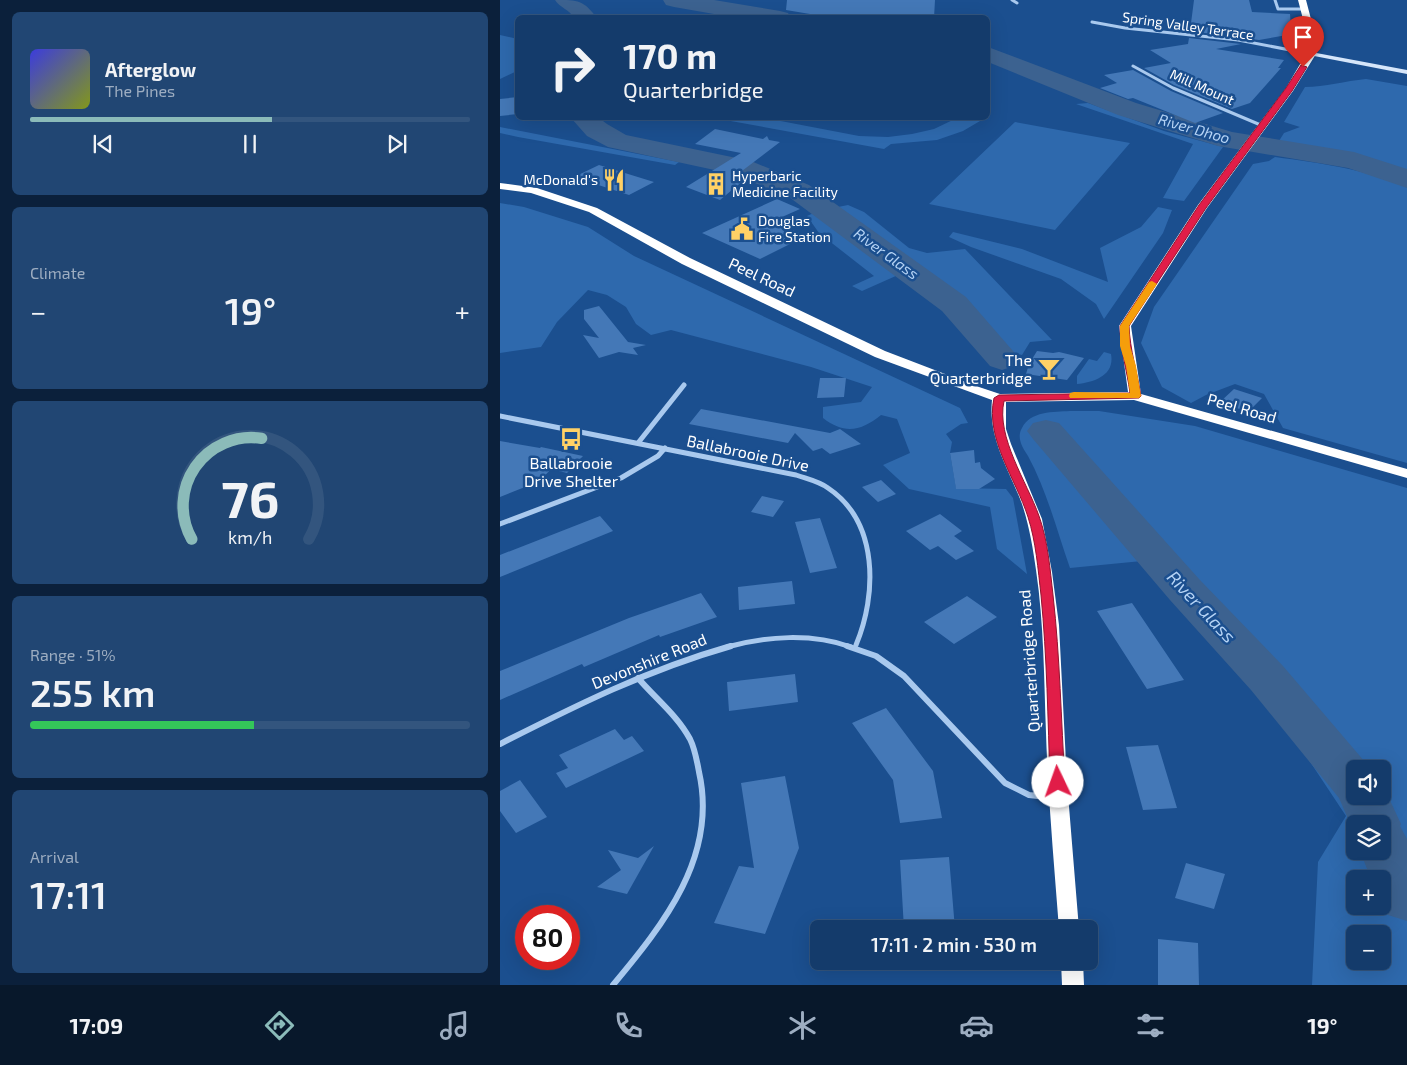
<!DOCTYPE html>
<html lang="en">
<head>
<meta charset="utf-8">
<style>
	body { margin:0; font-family:"Exo 2",sans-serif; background:#214673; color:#f1f3f6; height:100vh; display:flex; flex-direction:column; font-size:19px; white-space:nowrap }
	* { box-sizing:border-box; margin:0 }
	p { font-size:16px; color:#9dadc1 }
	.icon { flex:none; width:28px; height:28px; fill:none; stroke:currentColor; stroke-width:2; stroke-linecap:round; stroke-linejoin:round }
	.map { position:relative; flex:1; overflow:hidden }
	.drawer { display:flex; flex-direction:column; gap:12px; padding:12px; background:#0b203b; width:500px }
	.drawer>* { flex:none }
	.hud { position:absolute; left:15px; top:15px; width:475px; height:105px; border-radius:8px; box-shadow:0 5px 20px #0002,0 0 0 1px #33557e; background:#143b6b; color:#f1f3f6; overflow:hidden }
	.buttons { position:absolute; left:846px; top:760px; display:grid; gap:10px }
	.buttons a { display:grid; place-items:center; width:45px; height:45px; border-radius:8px; background:#143b6b; box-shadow:0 5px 20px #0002,0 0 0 1px #33557e; font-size:25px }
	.speed { position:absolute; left:15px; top:905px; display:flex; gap:10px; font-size:25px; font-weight:700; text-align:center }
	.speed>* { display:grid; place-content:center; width:65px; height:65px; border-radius:50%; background:#143b6b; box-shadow:0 5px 20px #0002,0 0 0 1px #33557e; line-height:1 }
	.speed .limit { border:8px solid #d22; background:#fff; color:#111 }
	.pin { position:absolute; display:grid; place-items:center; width:42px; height:42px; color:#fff; margin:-51px -21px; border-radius:50% 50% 50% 0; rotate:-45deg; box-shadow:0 0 5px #0007 }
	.pin .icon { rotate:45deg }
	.me { position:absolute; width:55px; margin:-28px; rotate:357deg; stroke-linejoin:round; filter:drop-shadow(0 0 4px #0008) }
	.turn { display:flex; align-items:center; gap:18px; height:105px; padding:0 25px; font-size:22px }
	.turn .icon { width:65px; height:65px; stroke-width:2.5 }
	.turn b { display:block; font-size:35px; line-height:42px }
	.big { font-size:38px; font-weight:600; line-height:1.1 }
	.drawer .widget { flex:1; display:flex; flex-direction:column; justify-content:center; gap:8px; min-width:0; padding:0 18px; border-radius:8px; background:#214673 }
	.drawer .dial { align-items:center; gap:0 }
	.dial svg { height:130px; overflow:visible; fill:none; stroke:#33557e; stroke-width:7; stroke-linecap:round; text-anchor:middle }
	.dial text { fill:#f1f3f6; stroke:none }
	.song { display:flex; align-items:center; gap:15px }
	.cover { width:60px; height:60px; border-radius:8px; background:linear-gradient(135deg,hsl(240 70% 55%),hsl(70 70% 35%)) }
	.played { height:5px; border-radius:2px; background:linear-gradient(90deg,#8bbbb9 55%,#33557e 55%) }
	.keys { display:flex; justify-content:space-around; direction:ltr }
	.heat { display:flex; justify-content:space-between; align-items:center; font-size:28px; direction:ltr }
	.charge { height:8px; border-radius:4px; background:linear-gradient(90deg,#34c759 51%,#33557e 0) }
	.trip { position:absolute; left:310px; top:920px; width:288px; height:50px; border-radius:8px; background:#143b6b; box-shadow:0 5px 20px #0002,0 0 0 1px #33557e; font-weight:600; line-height:50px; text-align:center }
	.menu { display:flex; height:80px; justify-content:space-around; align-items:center; background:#08182b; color:#9dadc1 }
	.menu .icon { width:35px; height:35px }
	.menu .selected { color:#8bbbb9 }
	.menu b { font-size:22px; color:#f1f3f6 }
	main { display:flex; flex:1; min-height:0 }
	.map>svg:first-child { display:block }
	.green { fill:#2e69ad; fill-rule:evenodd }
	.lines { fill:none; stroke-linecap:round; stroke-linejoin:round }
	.river { fill:#3c6290; fill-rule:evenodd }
	.building { fill:#4478b7 }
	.street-far2 { stroke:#a9c9ee; stroke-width:3 }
	.street-far1 { stroke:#a9c9ee; stroke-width:5 }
	.street { stroke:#a9c9ee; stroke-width:6 }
	.secondary { fill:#d6e6fa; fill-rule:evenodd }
	.highway { fill:#fff; fill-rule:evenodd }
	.route { fill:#e11d48; stroke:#92132f }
	.slow { fill:#f59e0b }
	.labels { text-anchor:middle; stroke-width:5; stroke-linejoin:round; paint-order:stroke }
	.far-street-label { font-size:14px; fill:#fff; stroke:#1b4f8f }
	.far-poi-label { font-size:14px; fill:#fff; stroke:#1b4f8f; text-anchor:start }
	.far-water-label { font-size:15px; font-style:italic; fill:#b5d3f5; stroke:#1b4f8f }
	.street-label { font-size:16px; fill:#fff; stroke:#1b4f8f }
	.poi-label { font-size:16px; fill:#fff; stroke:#1b4f8f; text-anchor:end }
	.water-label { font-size:18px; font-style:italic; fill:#b5d3f5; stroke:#1b4f8f }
</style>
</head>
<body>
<main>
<section class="drawer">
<div class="widget">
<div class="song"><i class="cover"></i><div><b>Afterglow</b><p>The Pines</p></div></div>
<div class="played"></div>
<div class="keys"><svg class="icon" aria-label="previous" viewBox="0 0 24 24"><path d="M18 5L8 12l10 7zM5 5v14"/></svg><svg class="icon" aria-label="pause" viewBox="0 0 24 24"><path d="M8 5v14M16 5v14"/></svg><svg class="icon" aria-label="next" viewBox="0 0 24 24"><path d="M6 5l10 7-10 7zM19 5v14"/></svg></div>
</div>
<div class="widget"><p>Climate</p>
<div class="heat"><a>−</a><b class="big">19°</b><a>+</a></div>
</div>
<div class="widget dial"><svg viewBox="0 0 100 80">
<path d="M14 69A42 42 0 1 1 86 69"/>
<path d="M14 69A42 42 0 0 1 57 7" stroke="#8bbbb9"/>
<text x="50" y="56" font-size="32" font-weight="700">76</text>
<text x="50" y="72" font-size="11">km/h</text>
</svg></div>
<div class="widget"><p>Range · 51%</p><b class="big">255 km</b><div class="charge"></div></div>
<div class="widget"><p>Arrival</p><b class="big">17:11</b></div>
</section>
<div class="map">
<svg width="907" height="985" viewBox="0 0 907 985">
	<rect width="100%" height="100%" fill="#1b4f8f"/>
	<path class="green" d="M0,35L18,39L17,71L0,79Z
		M866,79L907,86V175C865,159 823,149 779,141L784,133L800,127L784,122L805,87C825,87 845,81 866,79Z
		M588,103L664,131L723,147L684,201L663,198L693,144L576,104Z
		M214,118H265L359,136L388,137L412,134L434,129L457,118H481L480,121L463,131L437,140L391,144L384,149Z
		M515,122L630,143L555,230L429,204Z
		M0,127L179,162L175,165L18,137L0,133Z
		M775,157C821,163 864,169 907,187V463L783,428L764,394L735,384L706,395L691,403L662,387L641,343L654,307L753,164L769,161Z
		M0,203L24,207L88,227L134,256L460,408L468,423L461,424L446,434L452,442L450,453L456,488L506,489L513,498L527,574L497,549L490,507L409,489L383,465L410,453L397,419L381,415C361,431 345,435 323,418V407L361,402L372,387L311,367L171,330L151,335L136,324L126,307L107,295L88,290L57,322L41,347L0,353Z
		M348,205L364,212L409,248L427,253L465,249L552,340L530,342L522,355L502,350L459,300L338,207Z
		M658,207L672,210L663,233L604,319L596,304L561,279L471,247L449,237L453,232L522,249L608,282L600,248L641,227Z
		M316,212L398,275L362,291L352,286L374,276L319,233L307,216Z
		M604,352L611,354C615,375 595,382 577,384V376L589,359L597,361Z
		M570,411H599L695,426L907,488V985H812L818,862L846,816L693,585L642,561L570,568C557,531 547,491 528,456C523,448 516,438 522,428C530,411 554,412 570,411ZM855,769H882V796H855ZM855,824H882V851H855ZM855,879H882V906H855ZM855,934H882V961H855Z"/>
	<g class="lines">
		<path class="river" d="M55,0C79,0 83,0 97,18H74C69,9 60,8 55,0Z
			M163,0H214L280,11L288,13L291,18H237L174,7L166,5Z
			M488,47L636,103L732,132L854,152L907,169V188L848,168L718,146L618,115L488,62Z
			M71,118H99L107,124L126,135L251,161L309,185L466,297L520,359L514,366L502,370L490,366L442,311L289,197L233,174L108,147L87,136Z
			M546,420L559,423L700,580L783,666L871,769H855V796H882V783L901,824L900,826L907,839V921L888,915L882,904V879H871L860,851H882V824H855V835L839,798L751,690L670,600L533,439L527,431L533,423Z"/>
	</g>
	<path class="building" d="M287,0H435L434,18H334L286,10Z
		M694,0H749L752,12L790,14L791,28L787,35L759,40L690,31Z
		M689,38L741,44L716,49L784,60L778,68H781L750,103L732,109L674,85L644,68L671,63L650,50L688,44Z
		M633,70L671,91L723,113L695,123L633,98L628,99L600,88L617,83L604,75Z
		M18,97V114L0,116V99Z
		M215,129L263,139L267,136L269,140L280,142L234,177L244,180L220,200L186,187L241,153L195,144Z
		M99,165L154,182L129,195L74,177Z
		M277,199L300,209L273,221L301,234L286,241L292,243L260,259L202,233Z
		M99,306L128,342L146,345L133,348L138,355L119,352L99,358L83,335L99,338L84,319V310Z
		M537,351L553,353L559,352L584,358L567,380L526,374L529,364Z
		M320,378H346L344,397L317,398Z
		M734,389L762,398L748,412L720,402Z
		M201,409L330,433L340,429L361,444L330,454L322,448L313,451L295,433L288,443L189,424Z
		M0,441L40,448L41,447L83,456L67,473L51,469L35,486L30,485L0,497Z
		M474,450L475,463L480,462L481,468L495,479L479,489H456L450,453Z
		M381,480L396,494L378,502L362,487Z
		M262,496L284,501L273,517L251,512Z
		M440,514L462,531L454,536L474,551L456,560L438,546L430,550L406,531Z
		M100,516L113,531L0,577V555Z
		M320,518L337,568L310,573L295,522Z
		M292,581L295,604L239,610L238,587Z
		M201,593L217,617L160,637L159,635L84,667L82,664L0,700V671L129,618Z
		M467,596L497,617L454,644L424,622Z
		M632,603L684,680L647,689L597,611Z
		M295,674L298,702L229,711L227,682Z
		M386,708L433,771L442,818L400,823L393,780L352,723Z
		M115,729L124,740L132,736L144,751L66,788L56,773L68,768L59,755Z
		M658,745L677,808L643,810L626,747Z
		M285,776L299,848L265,934L214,923L239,866L254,868L241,783Z
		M20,780L47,817L16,833L0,811V791Z
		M154,846L127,894L97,887L121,870L108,850L138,858Z
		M449,857L455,929H404L400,860Z
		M686,863L725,874L714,909L675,898Z
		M658,939L698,943L699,985H658Z"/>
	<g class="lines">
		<path class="street-far2" d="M512,0L517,3
			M775,0L778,9H804
			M592,22L625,28L738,40L811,54
			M633,66L673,88L763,126"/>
		<path class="street-far1" d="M0,416L296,475C307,479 318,481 328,488C379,522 377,595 356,645
			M138,443L184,385
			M0,524L121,478L158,456L165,448
			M227,647C266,636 312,633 351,647"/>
		<path class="street" d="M347,646L376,656L404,676L505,783L529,795L556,798
			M0,744C77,705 147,670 231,646
			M113,985C164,924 218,856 199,772C197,761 195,749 190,739C177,715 155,698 138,678"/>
		<path class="secondary" d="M811,52L907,70V74L809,55V53Z"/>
		<path class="highway" d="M798,0H806L817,42L816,54L793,91L707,208L631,326L641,394L907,469V478L634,400L506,402V429L511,444L542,519L552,572L559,625L567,782L579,929H559C554,863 548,798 546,733C544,679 544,624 536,570C533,548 529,525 522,504C509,469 488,439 492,400L375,357L182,264L89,212L31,193L0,189V183L37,188L97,208L190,258L385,351L479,387L500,394L628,392L619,326L698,205L786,88L806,54L809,42Z
			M561,961H583L584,985H562Z"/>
	</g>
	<path class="route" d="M801,65L807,67L792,91L706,208L629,326C630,350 637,372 641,396L639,398L504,401C496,437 527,482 539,516C548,541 550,569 553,595C560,657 561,720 565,782L563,786L558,787L552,786L550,782C548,720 547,657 541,595C538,569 536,542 528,517C516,479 485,439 494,398L499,395L630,393C627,370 620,349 620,326L699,205L786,88Z"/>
	<path class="slow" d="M652,281L657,284L629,326L630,346L636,366L641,396L639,398H570L569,396L570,393L574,392L630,393L626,366L620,346V326L649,282Z"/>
	<defs>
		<symbol id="restaurant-bare" viewBox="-9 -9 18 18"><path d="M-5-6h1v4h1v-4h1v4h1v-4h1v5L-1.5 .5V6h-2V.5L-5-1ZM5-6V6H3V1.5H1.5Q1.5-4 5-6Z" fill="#ffd166" stroke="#1b4f8f" stroke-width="2.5" paint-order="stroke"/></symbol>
		<symbol id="building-bare" viewBox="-9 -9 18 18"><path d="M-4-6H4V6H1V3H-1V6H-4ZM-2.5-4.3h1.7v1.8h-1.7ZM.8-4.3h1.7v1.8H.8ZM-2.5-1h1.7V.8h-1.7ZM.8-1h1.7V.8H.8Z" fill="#ffd166" stroke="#1b4f8f" stroke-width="2.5" paint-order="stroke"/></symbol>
		<symbol id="civic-bare" viewBox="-9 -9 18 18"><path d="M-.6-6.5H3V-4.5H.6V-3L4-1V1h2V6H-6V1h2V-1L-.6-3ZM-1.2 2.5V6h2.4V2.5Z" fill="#ffd166" stroke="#1b4f8f" stroke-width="2.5" paint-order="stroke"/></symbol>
		<symbol id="bar-bare" viewBox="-9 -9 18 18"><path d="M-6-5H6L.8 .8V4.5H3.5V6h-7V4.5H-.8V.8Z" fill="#ffd166" stroke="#1b4f8f" stroke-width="2.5" paint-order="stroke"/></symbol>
		<symbol id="bus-bare" viewBox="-9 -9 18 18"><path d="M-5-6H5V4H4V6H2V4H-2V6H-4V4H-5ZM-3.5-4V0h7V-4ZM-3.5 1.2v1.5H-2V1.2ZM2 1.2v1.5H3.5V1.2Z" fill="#ffd166" stroke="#1b4f8f" stroke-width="2.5" paint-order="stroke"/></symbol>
	</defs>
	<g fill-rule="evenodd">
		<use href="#restaurant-bare" x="98" y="164" width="32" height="32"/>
		<use href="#building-bare" x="200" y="168" width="32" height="32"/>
		<use href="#civic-bare" x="226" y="213" width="32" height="32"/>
		<use href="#bar-bare" x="533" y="353" width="32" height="32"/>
		<use href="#bus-bare" x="55" y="423" width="32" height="32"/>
	</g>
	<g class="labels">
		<g class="far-street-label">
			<text transform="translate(688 26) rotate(8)" y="5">Spring Valley Terrace</text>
			<text transform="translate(702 87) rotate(24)" y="5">Mill Mount</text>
		</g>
		<g class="far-poi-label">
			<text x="232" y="181">Hyperbaric<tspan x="232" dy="16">Medicine Facility</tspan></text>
			<text x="98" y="185" text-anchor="end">McDonald's</text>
			<text x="258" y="226">Douglas<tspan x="258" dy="16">Fire Station</tspan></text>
		</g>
		<g class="far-water-label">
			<text transform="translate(694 129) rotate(16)" y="5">River Dhoo</text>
			<text transform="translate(386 254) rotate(36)" y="5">River Glass</text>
		</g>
		<g class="street-label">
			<text transform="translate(262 277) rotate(25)" y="6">Peel Road</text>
			<text transform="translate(742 408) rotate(16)" y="6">Peel Road</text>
			<text transform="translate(248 453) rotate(12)" y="6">Ballabrooie Drive</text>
			<text transform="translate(149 661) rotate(-22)" y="6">Devonshire Road</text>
			<text transform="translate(529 661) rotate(-94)" y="6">Quarterbridge Road</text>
		</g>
		<g class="poi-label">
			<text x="532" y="366">The<tspan x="532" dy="18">Quarterbridge</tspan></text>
			<text x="71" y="469" text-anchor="middle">Ballabrooie<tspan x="71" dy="18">Drive Shelter</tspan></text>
		</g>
		<g class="water-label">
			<text transform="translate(701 607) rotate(47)" y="6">River Glass</text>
		</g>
	</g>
</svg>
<div class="buttons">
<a><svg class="icon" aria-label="sound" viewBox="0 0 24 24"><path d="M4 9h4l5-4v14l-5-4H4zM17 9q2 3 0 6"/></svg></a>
<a><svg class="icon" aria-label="layers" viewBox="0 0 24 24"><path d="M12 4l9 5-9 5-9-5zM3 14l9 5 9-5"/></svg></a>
<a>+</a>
<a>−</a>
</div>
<div class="speed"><div class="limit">80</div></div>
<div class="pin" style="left:803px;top:67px;background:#d93025"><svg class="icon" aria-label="arrive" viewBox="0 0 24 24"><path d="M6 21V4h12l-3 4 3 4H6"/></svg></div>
<svg class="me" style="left:558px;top:782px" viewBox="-20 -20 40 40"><circle r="19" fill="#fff"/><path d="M0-13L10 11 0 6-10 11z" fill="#e11d48"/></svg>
<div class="trip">17:11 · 2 min · 530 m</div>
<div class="hud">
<div class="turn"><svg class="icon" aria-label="right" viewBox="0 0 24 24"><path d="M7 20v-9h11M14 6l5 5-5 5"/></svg><div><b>170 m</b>Quarterbridge</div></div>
</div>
</div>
</main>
<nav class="menu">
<b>17:09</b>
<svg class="icon selected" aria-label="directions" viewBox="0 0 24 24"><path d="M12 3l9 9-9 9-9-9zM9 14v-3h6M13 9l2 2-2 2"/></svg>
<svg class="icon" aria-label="music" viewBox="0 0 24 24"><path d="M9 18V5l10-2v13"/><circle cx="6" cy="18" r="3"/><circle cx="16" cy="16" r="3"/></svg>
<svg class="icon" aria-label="phone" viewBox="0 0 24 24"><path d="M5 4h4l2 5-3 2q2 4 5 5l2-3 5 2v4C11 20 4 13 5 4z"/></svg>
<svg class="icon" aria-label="climate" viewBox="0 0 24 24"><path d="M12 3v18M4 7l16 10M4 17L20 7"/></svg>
<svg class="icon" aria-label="car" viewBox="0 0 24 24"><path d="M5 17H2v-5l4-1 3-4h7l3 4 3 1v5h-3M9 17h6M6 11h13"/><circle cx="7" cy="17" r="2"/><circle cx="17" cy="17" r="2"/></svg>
<svg class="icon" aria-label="filters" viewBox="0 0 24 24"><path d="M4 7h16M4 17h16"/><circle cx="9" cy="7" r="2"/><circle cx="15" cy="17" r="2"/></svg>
<b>19°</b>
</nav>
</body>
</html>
